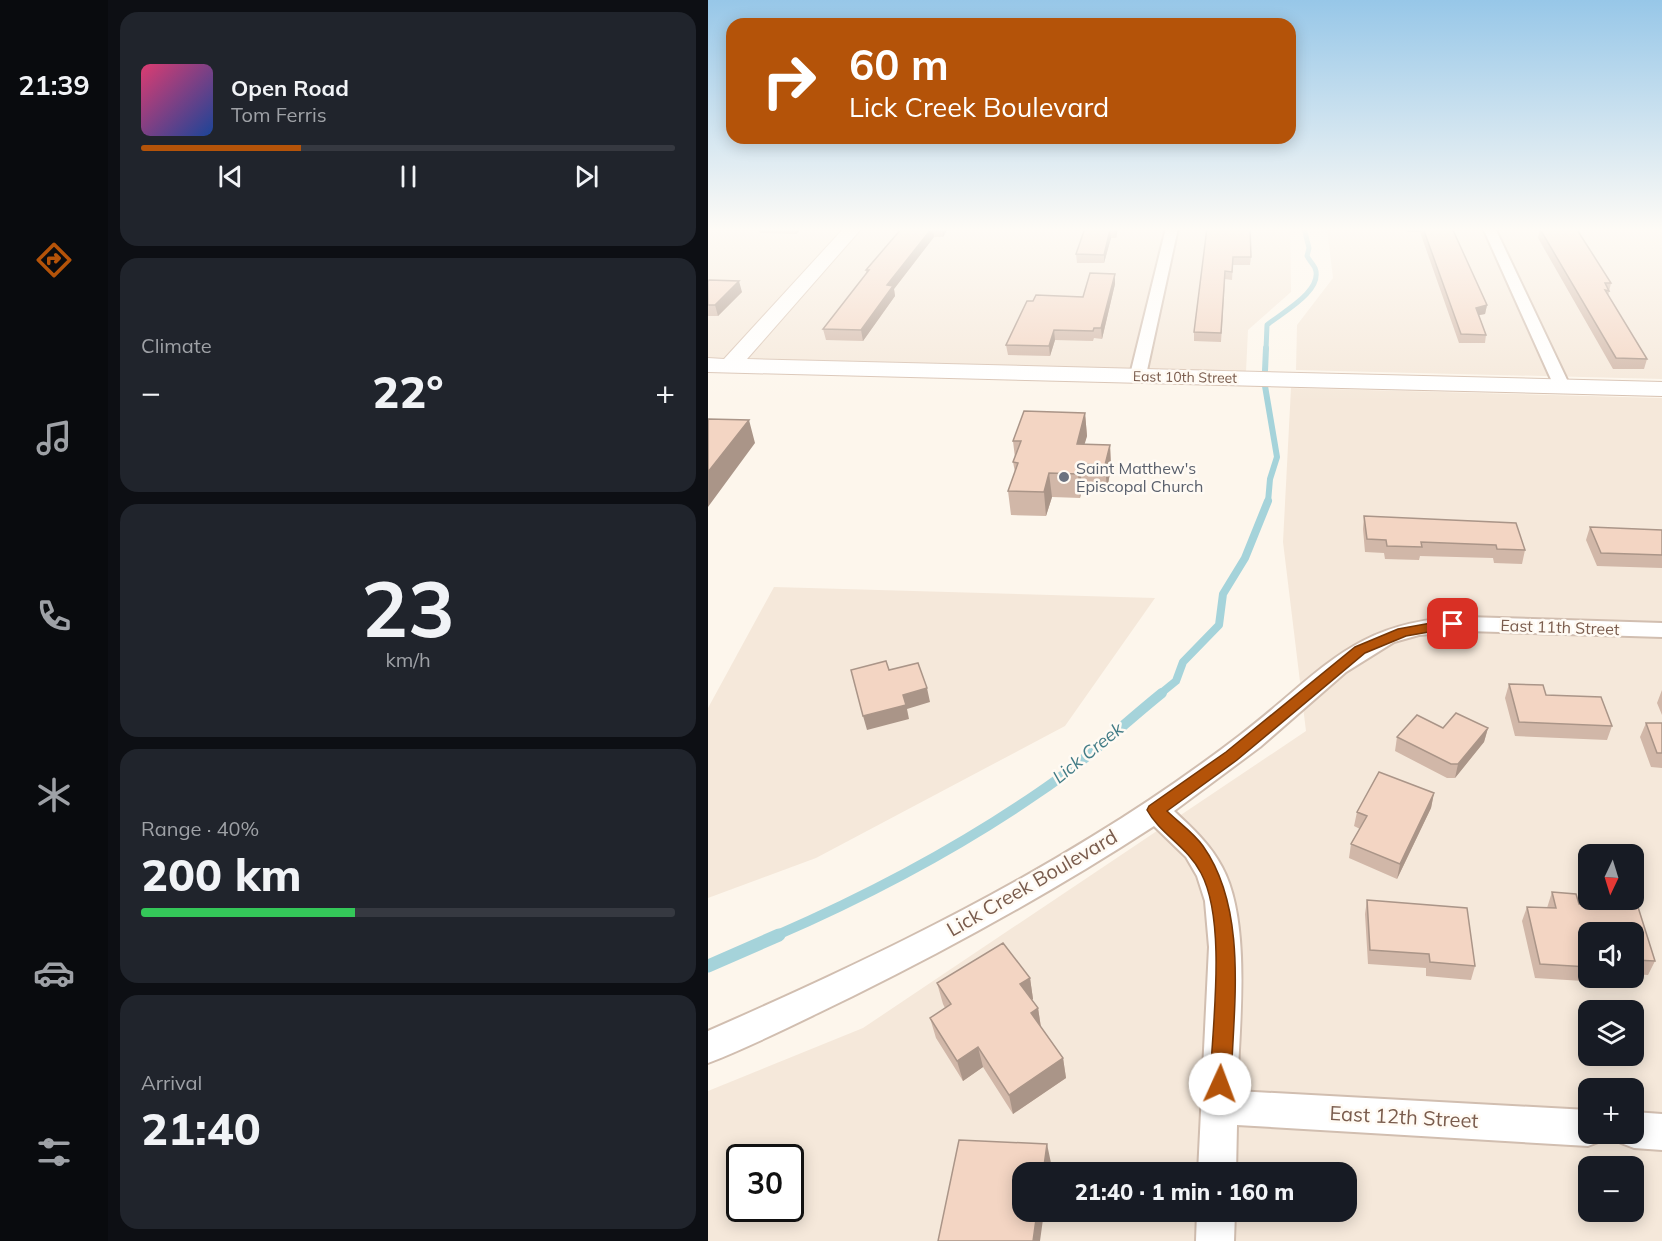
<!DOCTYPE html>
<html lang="en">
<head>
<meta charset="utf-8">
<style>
	body { margin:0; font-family:Mulish,sans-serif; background:#20242c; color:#f1f3f6; height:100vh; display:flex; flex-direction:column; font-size:22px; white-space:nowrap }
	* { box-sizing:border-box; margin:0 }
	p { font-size:20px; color:#9ea1a6 }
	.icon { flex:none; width:33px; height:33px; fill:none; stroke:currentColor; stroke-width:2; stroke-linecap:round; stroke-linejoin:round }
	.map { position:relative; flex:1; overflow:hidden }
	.drawer { display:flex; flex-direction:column; gap:12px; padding:12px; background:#0d0f14; width:600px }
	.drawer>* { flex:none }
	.hud { position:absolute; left:18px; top:18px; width:570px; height:126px; border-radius:18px; box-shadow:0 3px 15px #0003; background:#b45309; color:#fff; overflow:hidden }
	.needle { width:39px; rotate:184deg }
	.tools { position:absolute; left:870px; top:844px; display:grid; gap:12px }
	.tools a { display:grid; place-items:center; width:66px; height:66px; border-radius:12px; background:#171b24; box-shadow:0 3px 15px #0003; font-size:30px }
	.speed { position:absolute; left:18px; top:1144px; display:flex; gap:12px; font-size:30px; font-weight:700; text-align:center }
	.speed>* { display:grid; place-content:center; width:78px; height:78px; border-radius:50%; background:#171b24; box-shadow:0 3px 15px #0003; line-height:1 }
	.speed .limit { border:3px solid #111; border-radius:9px; background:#fff; color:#111 }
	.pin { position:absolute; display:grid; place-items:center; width:51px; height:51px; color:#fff; margin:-26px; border-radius:12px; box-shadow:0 3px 9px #0006 }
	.me { position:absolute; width:66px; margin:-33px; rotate:2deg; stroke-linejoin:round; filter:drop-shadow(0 0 4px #0008) }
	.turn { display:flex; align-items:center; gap:21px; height:126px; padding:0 24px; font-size:27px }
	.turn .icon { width:78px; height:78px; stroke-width:2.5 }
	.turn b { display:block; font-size:42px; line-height:51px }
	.big { font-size:45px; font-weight:800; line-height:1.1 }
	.drawer .tile { flex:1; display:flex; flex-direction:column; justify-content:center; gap:9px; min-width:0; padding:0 21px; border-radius:18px; background:#20242c }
	.drawer .dial { align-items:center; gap:0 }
	.dial b { font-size:78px; line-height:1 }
	.song { display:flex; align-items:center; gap:18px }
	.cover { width:72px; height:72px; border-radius:9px; background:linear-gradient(135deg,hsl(340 70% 55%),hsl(220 70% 35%)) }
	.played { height:6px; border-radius:3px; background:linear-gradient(90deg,#b45309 30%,#363941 30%) }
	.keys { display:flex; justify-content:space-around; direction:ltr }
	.heat { display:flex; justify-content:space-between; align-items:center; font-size:33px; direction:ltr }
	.charge { height:9px; border-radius:4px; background:linear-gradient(90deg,#34c759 40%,#363941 0) }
	.trip { position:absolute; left:304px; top:1162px; width:345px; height:60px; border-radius:18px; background:#171b24; box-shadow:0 3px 15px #0003; font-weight:800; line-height:60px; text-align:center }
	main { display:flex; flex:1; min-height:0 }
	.menu { display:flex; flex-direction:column; width:108px; justify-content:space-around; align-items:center; background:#090b0e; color:#9ea1a6 }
	.menu .icon { width:42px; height:42px }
	.menu .on { color:#b45309 }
	.menu b { font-size:27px; color:#f1f3f6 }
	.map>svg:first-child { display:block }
	.residential { fill:#f5e8da; fill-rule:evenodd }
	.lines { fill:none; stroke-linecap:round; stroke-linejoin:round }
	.stream-far4 { stroke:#a5d3da; stroke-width:5 }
	.stream-far3 { stroke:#a5d3da; stroke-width:6 }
	.stream-far2 { stroke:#a5d3da; stroke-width:8 }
	.stream-far1 { stroke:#a5d3da; stroke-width:10 }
	.stream { stroke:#a5d3da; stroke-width:13 }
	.street-casing { stroke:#d1beb0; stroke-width:4 }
	.secondary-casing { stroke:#d6c0b0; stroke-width:2 }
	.street { fill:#fff; fill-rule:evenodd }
	.secondary { fill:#fff; fill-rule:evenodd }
	.wall { fill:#d1b7a8 }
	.shaded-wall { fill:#aa9588 }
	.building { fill:#f3d5c3; stroke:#aa9588; stroke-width:1.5 }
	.route { fill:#b45309; stroke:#753606; stroke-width:1.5 }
	.worship-dot { fill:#6b7280; stroke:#fffaf3; stroke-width:2 }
	.labels { text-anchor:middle; stroke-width:5; stroke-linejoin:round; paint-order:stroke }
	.far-street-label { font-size:14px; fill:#7a5c4d; stroke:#fffaf3 }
	.worship-label { font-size:16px; fill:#5b616d; stroke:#fffaf3; text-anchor:start }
	.street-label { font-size:16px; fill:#7a5c4d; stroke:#fffaf3 }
	.water-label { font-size:18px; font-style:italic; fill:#437c86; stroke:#fffaf3 }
	.near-street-label { font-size:20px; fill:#7a5c4d; stroke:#fffaf3 }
</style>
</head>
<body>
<main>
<nav class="menu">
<b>21:39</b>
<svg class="icon on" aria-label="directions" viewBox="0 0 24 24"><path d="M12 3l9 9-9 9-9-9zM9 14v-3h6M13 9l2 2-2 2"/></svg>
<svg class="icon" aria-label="music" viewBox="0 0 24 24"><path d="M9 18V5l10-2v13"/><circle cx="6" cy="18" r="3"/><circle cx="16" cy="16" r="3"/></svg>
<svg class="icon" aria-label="phone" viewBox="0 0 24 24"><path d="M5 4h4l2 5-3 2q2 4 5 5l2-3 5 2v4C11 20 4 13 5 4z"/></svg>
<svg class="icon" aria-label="climate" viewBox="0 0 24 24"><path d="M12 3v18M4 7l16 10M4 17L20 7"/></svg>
<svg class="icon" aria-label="car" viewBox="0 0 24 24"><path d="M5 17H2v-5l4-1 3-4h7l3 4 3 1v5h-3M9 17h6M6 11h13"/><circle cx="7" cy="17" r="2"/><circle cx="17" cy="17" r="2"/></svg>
<svg class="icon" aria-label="filters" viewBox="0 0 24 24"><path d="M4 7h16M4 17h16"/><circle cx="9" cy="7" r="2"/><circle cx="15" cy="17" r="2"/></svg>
</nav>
<section class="drawer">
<div class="tile">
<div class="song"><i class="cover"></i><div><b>Open Road</b><p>Tom Ferris</p></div></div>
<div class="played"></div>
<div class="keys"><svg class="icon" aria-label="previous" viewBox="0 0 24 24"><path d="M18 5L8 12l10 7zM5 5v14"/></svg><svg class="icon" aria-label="pause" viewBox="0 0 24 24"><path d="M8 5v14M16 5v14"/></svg><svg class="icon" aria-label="next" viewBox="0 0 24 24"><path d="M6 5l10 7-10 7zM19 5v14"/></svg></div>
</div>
<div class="tile"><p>Climate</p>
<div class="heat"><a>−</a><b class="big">22°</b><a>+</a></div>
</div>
<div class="tile dial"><b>23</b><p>km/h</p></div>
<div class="tile"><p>Range · 40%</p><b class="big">200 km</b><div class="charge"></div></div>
<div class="tile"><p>Arrival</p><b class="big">21:40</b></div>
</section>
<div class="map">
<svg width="954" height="1241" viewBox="0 0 954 1241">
	<rect width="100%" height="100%" fill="#fdf6ec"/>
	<path class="residential" d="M0,228H582L583,292L540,330L538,372L0,358Z
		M619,228H954V379L588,370L589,325L625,278Z
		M583,388L954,398V1241H0V1091L155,1028L598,731L575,542ZM880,855H926V900H880ZM880,933H926V978H880ZM880,1011H926V1056H880ZM880,1089H926V1134H880ZM32,1158H82V1209H32ZM880,1167H926V1212H880ZM315,1173H639V1212H315Z
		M66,587L447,598L357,726L108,858L0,898V708Z"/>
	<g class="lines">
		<path class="stream-far4" d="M558,350L559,325C573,313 616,291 607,268C605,264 601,260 599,256L601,248L596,228"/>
		<path class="stream-far3" d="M557,371L558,348
			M557,386L569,457L562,479L560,502"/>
		<path class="stream-far2" d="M452,694L468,681L475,662L511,625L515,594L537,558L560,501"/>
		<path class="stream-far1" d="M67,936C159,896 247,850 330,793C374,764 413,726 454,693"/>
		<path class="stream" d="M0,966L71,935"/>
		<defs>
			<path id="street" d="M458,228H470L438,375L430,380L422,375Z
				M775,228H787L862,386L860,389L854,391L846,386Z
				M758,617L954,623V637L758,631L711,635L686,642L638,672L552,747L466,811C485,829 502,844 514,867C544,922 531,1028 529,1091L880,1110V1134H895L893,1141L880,1146L529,1125L528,1173H490L501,947L497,901L489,876L478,857L446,826C349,889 248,945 145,996C97,1019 49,1044 0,1063V1031C132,973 262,912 385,836C436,805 484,772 531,736C614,673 644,620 758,617Z
				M926,1112L954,1114V1150L926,1148L913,1143L910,1134H926Z
				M489,1212H527L526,1241H488Z"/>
			<path id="secondary" d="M136,228H154L39,359L954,382V396L0,372V358L16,359Z"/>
		</defs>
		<use href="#street" class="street-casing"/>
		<use href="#secondary" class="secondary-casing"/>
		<use href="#street" class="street"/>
		<use href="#secondary" class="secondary"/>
	</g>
	<path class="wall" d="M50,228H94L88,234L52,233Z
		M194,228H240L235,237H226L186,289L187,296L155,341L118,340L115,329L158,274V270Z
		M377,228H410L408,238H403L396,263H369L368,254Z
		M499,228L543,257L542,265H525L524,280L517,279L513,342L486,341V332Z
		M698,228H744L779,305L777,314L771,315L778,335L777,343H751L712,232H699Z
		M834,228H868L903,283L900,296L939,359L936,369H905L830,238L832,229H835Z
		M0,282L34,292L10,316H0Z
		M407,284L394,339L386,338L385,341L347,340L342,356L300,355L298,345L375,297Z
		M377,413L379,436L376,444L402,445L403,468L399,489L374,488L372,498L344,497L338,516L303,515L300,491L307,472L305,462L307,458L305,441Z
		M656,516L817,550L814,564L786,563L785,558L712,556L711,560L677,559L676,553L657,552L655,529Z
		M882,527L954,530V568L889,566L878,540Z
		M801,684L838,695L904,726L899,740L807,736L797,698Z
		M954,690V715L949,703Z
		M938,723H954V768L943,767L932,737Z
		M780,728L776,742L747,778H739L687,751L689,737Z
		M726,793L723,808L689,879L641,858L643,844L652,829L646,826L649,812Z
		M844,892L868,894L871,904L930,907L947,961L940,975L926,974V933H880V972H879L875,981L827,978L814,921L819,907L839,908Z
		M659,900L767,966L763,980L718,976V968L660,964L657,914Z
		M322,978L325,999L324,1000L330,1008L333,1027L355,1058L358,1078L305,1114L275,1067L255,1081L228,1038L222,1018L237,1008L235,1004L229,983Z"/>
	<path class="shaded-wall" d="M86,228H94L88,234Z
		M224,228H225L226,237L186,289L187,296L155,341L153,330L179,285Z
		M234,228H240L235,237Z
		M408,228H410L408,238L407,230Z
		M402,230L403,238L396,263V255Z
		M407,274V284L394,339L393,328Z
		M31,281L34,292L10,316L7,305Z
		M779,305L777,314L766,316L768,308Z
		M346,330L347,340L342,356L341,346Z
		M377,413L379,436L370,467L369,444Z
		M41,420L47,443L0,507V472Z
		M402,445L403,468L399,489L397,465Z
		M372,464L374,488L372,498L370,474Z
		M341,473L344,497L338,516L336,492Z
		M219,688L222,702L199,709L201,719L159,730L155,716L195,695Z
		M780,728L776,742L747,778L750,764Z
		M726,793L723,808L689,879L692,864Z
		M322,978L325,999L316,1004L312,984Z
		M330,1008L333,1028L323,1013Z
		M270,1047L275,1067L255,1081L249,1061Z
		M355,1058L358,1078L305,1114L301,1095Z
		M339,1144L343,1163L341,1173H335Z
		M329,1212H336L332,1241H325Z"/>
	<path class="building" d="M194,228H224L179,285L185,286L153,330L115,329L161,270H158Z
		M377,228H408L407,230H402L396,255L368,254Z
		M499,228H542L543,257H525L524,272L517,271L513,333L486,332Z
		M715,228H744L779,305L768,308L778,335L753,334Z
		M840,228H868L903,283H897L901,291L897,290L939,359L908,358L832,229H841Z
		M382,273L407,274L393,328H386L385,331L346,330L341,346L298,345L319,301H325L328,295L375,297Z
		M1,280L31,281L7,305H0V282Z
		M316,411L377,413L369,444L402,445L397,465L372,464L370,474L341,473L336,492L300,491L310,463L305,462L313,441H305Z
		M0,419L41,420L0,472Z
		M656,516L808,523L817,550L789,549L788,545L713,542L714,547L679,546L678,540L659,539Z
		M882,527L954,530V555L893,553Z
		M178,661L181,670L210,663L219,688L195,695L198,705L155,716L143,670Z
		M801,684L835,685L838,695L893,697L904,726L811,722Z
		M748,713L780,728L750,764H743L689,737L709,715L735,728Z
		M938,723H954V753H949Z
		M671,772L726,793L692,864L643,844L659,816L649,812Z
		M844,892L868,894L871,904L930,907L947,961L926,960V933H880V958L879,957L880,967L832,964L819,907L848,908Z
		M659,900L759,908L767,966L722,962L721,954L662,950Z
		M295,943L322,978L312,984L330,1008L323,1013L355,1058L301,1095L270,1047L249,1061L222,1018L243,1004L229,983Z
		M251,1140L339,1144L335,1173H315V1212H329L325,1241H230Z"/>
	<linearGradient id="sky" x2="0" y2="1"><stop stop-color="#97c7e8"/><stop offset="0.57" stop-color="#fefbf6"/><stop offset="1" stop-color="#fefbf6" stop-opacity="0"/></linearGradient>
	<rect width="954" height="402" fill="url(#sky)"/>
	<path class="route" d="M745,619L751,624L749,627L698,636L657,653L529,760L459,811C470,822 486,833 495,846C541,911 525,1009 523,1084L520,1091L512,1094L505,1091L502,1084C504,1028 519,922 493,873C480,847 452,834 439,810L441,806L518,752L647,647L690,629Z"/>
	<circle class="worship-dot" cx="356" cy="477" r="6"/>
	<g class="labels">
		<g class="far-street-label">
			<text transform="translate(477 377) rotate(1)" y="5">East 10th Street</text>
		</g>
		<g class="worship-label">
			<text x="368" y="474">Saint Matthew's<tspan x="368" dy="18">Episcopal Church</tspan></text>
		</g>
		<g class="street-label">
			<text transform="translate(852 627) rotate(2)" y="6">East 11th Street</text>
		</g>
		<g class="water-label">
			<text transform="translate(380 753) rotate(-39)" y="6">Lick Creek</text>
		</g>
		<g class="near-street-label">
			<text transform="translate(324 883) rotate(-30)" y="7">Lick Creek Boulevard</text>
			<text transform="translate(696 1117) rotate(3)" y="7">East 12th Street</text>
		</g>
	</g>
</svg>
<div class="tools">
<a><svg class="needle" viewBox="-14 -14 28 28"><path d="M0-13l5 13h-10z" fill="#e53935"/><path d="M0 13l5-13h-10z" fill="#9ea1a6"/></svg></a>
<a><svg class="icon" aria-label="sound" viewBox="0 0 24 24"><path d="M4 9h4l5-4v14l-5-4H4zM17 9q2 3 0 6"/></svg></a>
<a><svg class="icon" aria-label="layers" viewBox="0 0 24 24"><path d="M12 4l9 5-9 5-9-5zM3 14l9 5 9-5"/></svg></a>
<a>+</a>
<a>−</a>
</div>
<div class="speed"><div class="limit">30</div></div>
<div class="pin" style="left:745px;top:624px;background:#d93025"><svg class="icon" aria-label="arrive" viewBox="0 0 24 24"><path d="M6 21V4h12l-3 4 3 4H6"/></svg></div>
<svg class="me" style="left:512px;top:1084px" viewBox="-20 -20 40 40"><circle r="19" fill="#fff"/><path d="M0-13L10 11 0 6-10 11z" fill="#b45309"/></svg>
<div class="trip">21:40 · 1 min · 160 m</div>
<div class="hud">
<div class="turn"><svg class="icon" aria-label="right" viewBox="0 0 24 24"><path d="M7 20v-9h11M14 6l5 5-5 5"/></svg><div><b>60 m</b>Lick Creek Boulevard</div></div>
</div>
</div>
</main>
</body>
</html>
